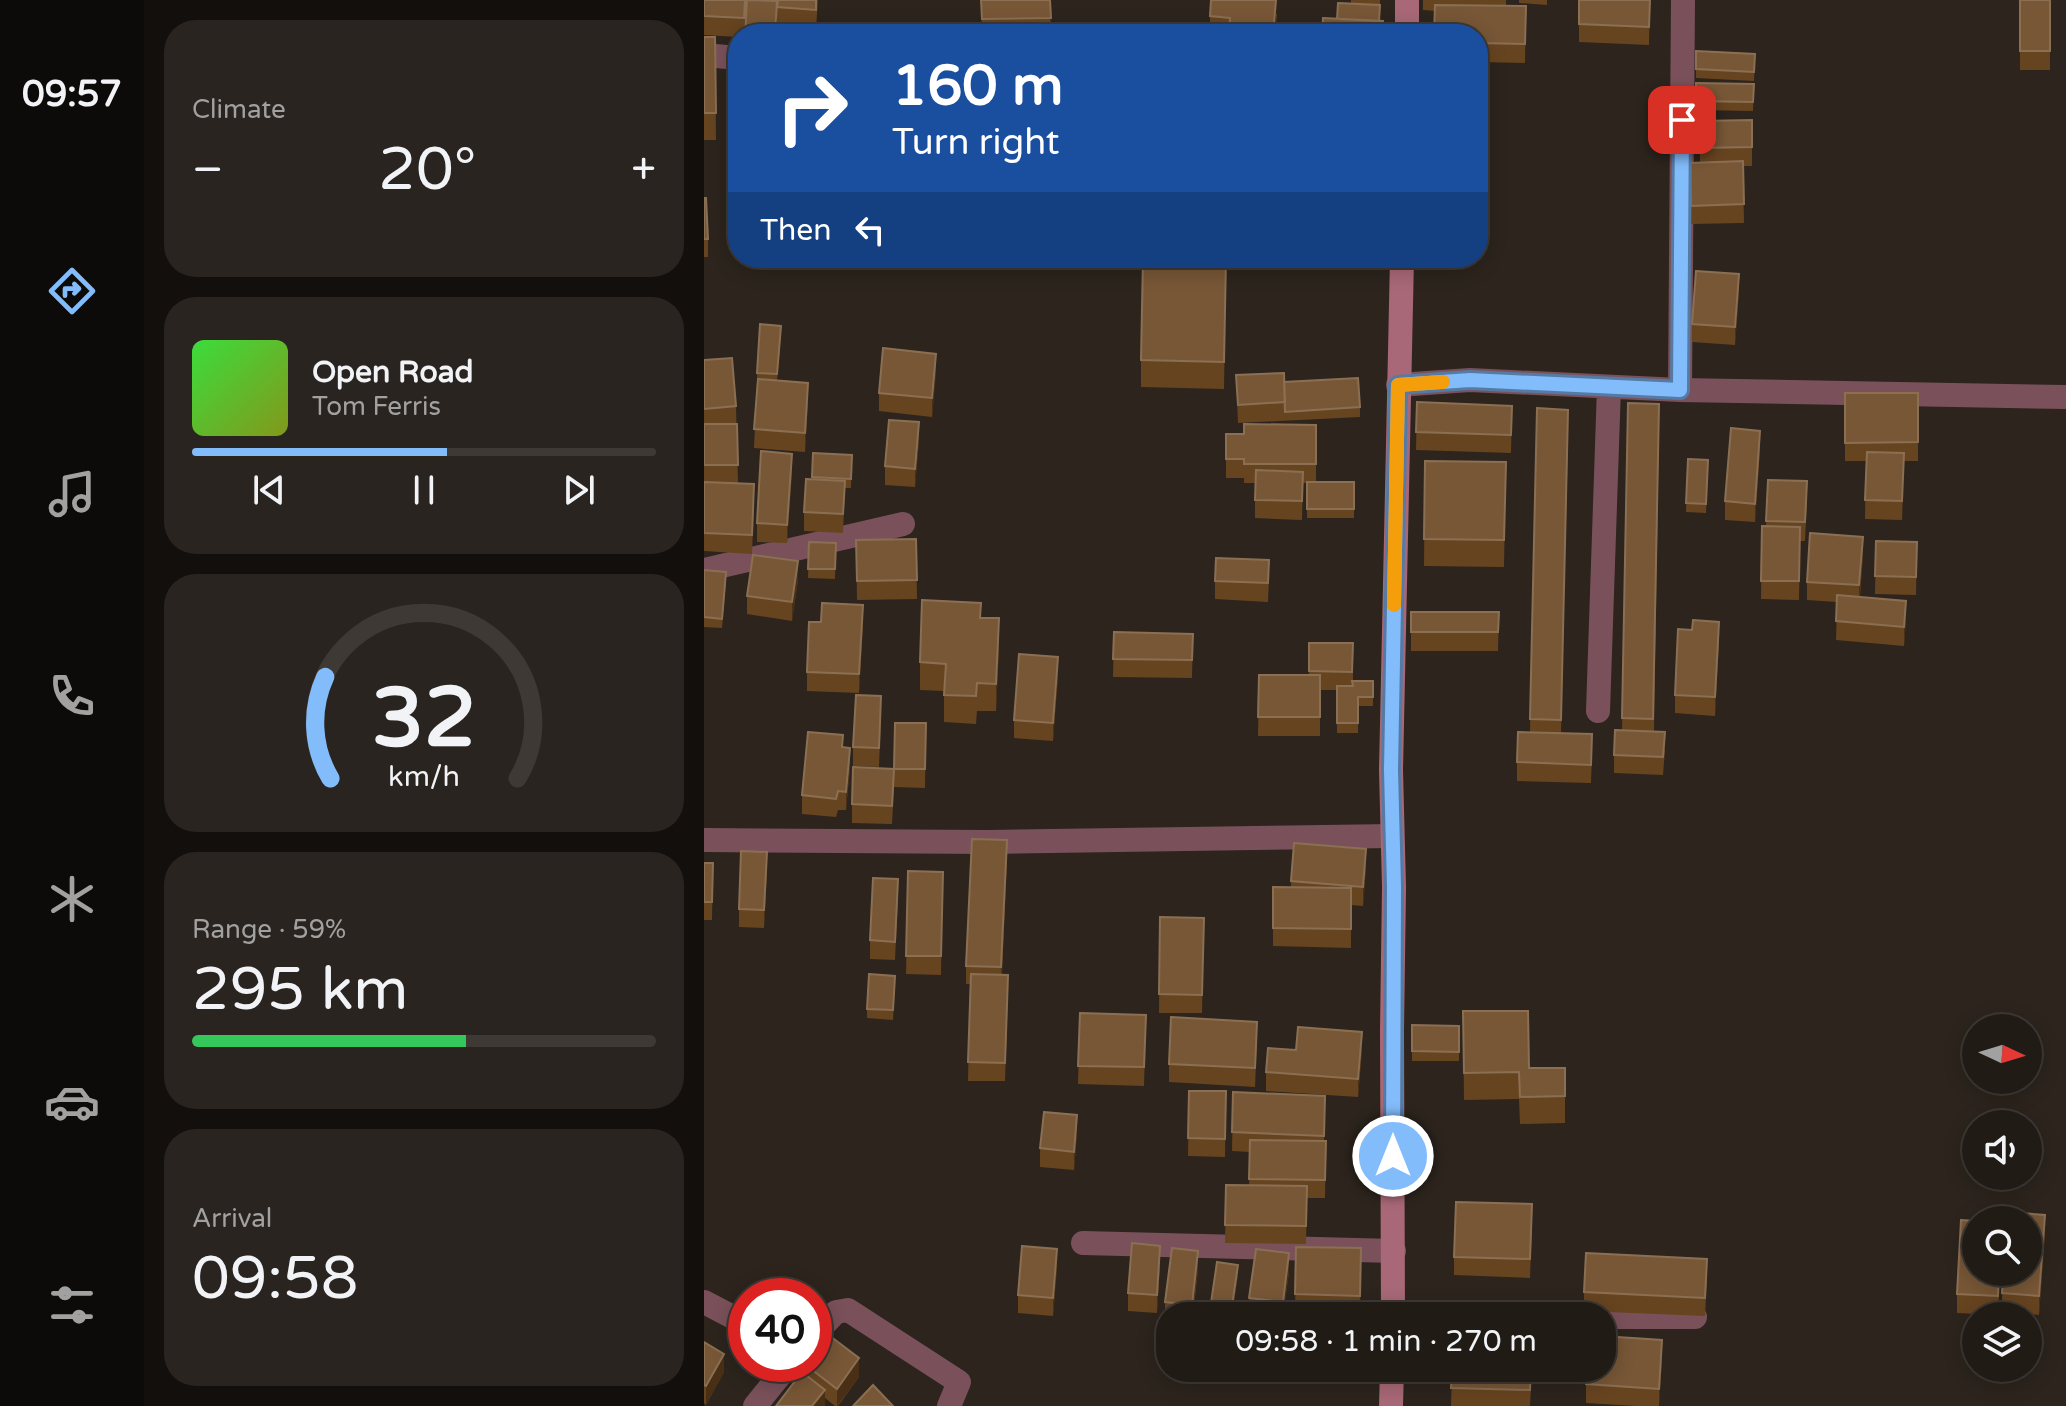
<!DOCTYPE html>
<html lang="en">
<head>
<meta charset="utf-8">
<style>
	body { margin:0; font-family:"Varela Round",sans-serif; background:#29241f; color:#f1f3f6; height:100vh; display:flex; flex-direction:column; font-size:30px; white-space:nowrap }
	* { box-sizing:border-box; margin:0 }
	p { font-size:26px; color:#a2a1a1 }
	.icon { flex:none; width:44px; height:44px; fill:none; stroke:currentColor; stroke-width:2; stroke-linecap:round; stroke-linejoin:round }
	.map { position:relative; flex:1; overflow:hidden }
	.panel { display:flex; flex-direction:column; gap:20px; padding:20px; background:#120f0c; width:560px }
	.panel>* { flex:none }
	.hud { position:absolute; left:24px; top:24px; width:760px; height:244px; border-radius:32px; box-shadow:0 4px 20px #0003,0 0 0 2px #3e3935; background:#1a4fa0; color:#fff; overflow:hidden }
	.needle { width:52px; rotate:94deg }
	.tools { position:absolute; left:1258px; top:1014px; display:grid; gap:16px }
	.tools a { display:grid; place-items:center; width:80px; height:80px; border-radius:50%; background:#211b16; box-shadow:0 4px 20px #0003,0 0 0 2px #3e3935; font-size:40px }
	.speed { position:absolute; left:24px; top:1278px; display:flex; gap:16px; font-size:40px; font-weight:700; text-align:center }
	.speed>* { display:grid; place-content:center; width:104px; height:104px; border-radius:50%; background:#211b16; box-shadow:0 4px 20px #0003,0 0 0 2px #3e3935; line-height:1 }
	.speed .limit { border:12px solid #d22; background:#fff; color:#111 }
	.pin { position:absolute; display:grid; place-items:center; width:68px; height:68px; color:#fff; margin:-34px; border-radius:16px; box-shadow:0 4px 12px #0006 }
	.me { position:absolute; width:88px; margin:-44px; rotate:0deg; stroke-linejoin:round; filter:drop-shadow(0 0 6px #0008) }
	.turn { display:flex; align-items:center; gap:28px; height:168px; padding:0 32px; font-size:36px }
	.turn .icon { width:104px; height:104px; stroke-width:2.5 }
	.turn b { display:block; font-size:56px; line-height:68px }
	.then { display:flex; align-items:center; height:76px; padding:0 32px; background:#0003; gap:16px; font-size:30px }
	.big { font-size:60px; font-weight:600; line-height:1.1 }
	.panel .card { flex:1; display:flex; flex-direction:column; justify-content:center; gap:12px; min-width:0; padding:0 28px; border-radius:32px; background:#29241f }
	.panel .dial { align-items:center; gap:0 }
	.dial svg { height:208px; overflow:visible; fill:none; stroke:#3e3935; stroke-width:7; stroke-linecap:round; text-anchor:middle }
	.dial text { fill:#f1f3f6; stroke:none }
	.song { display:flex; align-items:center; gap:24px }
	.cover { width:96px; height:96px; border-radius:12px; background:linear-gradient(135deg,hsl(120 70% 55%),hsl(70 70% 35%)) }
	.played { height:8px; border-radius:4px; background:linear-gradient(90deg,#83bcfb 55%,#3e3935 55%) }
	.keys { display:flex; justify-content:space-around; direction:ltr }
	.heat { display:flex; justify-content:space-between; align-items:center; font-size:44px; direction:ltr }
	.charge { height:12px; border-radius:6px; background:linear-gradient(90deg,#34c759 59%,#3e3935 0) }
	.trip { position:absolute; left:452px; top:1302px; width:460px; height:80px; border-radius:32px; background:#211b16; box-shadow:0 4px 20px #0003,0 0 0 2px #3e3935; font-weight:600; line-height:80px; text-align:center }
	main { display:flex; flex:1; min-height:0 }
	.menu { display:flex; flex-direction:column; width:144px; justify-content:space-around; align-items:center; background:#0d0b09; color:#a2a1a1 }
	.menu .icon { width:56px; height:56px }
	.menu .selected { color:#83bcfb }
	.menu b { font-size:36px; color:#f1f3f6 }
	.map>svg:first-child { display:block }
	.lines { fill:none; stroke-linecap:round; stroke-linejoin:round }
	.street { stroke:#7a515a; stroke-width:24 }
	.secondary { stroke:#a86877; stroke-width:24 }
	.wall { fill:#674420 }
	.shaded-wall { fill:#492f15 }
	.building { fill:#775736; stroke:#8b6f53; stroke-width:2 }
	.route-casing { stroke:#557aa3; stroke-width:20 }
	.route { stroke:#83bcfb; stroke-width:14 }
	.slow { stroke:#f59e0b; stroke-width:14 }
</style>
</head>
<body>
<main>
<nav class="menu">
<b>09:57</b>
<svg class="icon selected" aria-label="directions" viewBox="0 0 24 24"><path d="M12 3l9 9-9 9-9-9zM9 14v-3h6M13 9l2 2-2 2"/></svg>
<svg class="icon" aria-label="music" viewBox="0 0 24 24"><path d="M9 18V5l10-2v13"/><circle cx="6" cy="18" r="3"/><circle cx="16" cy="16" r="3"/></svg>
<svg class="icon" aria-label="phone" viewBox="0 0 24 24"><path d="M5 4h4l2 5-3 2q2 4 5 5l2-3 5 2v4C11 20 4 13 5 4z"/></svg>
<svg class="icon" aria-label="climate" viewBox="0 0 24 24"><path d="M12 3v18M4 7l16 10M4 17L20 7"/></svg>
<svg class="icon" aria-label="car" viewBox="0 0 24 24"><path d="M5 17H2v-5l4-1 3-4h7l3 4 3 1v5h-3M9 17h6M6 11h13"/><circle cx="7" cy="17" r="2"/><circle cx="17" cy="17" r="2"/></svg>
<svg class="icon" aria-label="filters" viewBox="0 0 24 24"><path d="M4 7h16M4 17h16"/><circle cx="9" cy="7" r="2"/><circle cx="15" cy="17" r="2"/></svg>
</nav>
<section class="panel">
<div class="card"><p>Climate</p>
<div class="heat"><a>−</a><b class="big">20°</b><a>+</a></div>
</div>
<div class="card">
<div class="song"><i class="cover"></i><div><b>Open Road</b><p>Tom Ferris</p></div></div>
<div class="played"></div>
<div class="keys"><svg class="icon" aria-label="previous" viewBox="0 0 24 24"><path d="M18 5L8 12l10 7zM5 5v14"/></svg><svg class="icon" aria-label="pause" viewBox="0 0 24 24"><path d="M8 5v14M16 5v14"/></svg><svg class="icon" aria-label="next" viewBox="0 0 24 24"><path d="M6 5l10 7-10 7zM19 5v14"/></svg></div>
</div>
<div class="card dial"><svg viewBox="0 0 100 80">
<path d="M14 69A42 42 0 1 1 86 69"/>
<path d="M14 69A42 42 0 0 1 12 30" stroke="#83bcfb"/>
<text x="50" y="56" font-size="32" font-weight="700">32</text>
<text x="50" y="72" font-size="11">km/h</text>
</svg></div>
<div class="card"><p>Range · 59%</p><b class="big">295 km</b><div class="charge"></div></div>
<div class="card"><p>Arrival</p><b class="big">09:58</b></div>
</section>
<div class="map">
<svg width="1362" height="1406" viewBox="0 0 1362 1406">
	<rect width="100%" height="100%" fill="#2c241d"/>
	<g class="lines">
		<path class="street" d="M0,55L34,58
			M694,385L766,380L976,390L1362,397
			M976,390L979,0
			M0,570L199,524
			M894,711L905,387
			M0,840L284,842L688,836
			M379,1243L690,1251
			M0,1302L42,1324
			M898,1317H991
			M110,1335L132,1312L144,1310L255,1382L245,1406
			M51,1406L85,1364"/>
		<path class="secondary" d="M703,34V0
			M689,1316L688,1031L690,887L687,770L698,258
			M687,1406L688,1368"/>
	</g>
	<path class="wall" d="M0,0H42L40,34H34V37L0,35Z
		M114,0L112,29L73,26V7Z
		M277,0H346L347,34H278Z
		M647,0H676V21L679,34L633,19L647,4Z
		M719,0H802V6H822L821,63L774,62V34L731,11L719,10Z
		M815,0H843V5L815,3Z
		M875,0H946L945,45L875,42Z
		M1316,0H1346V70H1316Z
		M573,14L571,34H506V16Z
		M0,37H11L12,140H0Z
		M992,51L1051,54L1050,81L992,78Z
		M992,83L1050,84L1049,111L992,110Z
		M1048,120V166H1039L1040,223L987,224L986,181L996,162V121Z
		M0,198L4,239V257H0Z
		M522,258L520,389L437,387V360Z
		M1035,292L1031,345L988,342V324Z
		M77,335L73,381L104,401L101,452L50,448L53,382V373Z
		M0,360L32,406L34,483L50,503L48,554L0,551Z
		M232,372L228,417L175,411V393Z
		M532,375L580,382L656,407V417L534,423Z
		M1141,393H1214V461H1200L1198,520L1161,519L1162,461H1141Z
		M713,402L808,406L807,453L712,450Z
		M924,403L955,431L950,731L961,750L959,775L910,773V755L918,730Z
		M833,408L864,437L857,733L888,753L887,783L813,781V762L826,732Z
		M612,425V482H650V518H603V483H599L598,520L551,518V483H540V478H522V434H540Z
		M215,441L211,487L181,485V466Z
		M1056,449L1051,522L1021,520V501Z
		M109,453L148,455L147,488H141L139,533L100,531V512L108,479Z
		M984,459L1004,460L1002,513L982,512Z
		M721,461L802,462L800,567L720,566Z
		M88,472L83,543L53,542V523Z
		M1064,480L1103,500L1101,541H1096L1095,600L1057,599L1058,526H1062Z
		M212,539L213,599L153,600L152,540Z
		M1172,541L1213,542L1212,595L1171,594Z
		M105,542L132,543L131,579L104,578Z
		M1159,555L1156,597L1202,619L1200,646L1132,640L1133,602L1103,600V582Z
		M0,570L22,581L18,628L0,627Z
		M565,578L564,602L511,599V581Z
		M94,580L88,621L43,614V596Z
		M707,612H795L794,651H707Z
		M277,618L295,646L292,711H273L272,724L240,722V691L216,690V662Z
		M159,624L155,693L103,691V672Z
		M410,632L489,634L488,678L409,677Z
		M1015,641L1011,716L971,713V695Z
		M605,643H649V681H669V706H654V733H633V690H616V736H554L555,675H605Z
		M354,676L349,741L310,738V720Z
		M177,715L175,767L149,766V747Z
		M222,723L221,788L190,787L188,824L148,823V804L190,769Z
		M139,747L146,767L142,810H134L132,817L98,814V795Z
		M303,859L298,975L304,994L301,1081H264L266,984H262V966Z
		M0,863H9L8,920H0Z
		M662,868L659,906L647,905V948L569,946V887L587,888V881Z
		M63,870L60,928L35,927V909Z
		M204,871L239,872L237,975L202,974Z
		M194,898L191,960L166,959V940Z
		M456,917L500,918L498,1013H455Z
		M191,985L189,1020L163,1018V1009Z
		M759,1011L825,1068H861V1123L816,1124L815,1099L760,1100Z
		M376,1013L442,1015L440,1086L374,1084Z
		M708,1025L755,1026V1061H708Z
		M553,1040L551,1087L465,1082V1064Z
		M592,1050H658L654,1097L562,1091V1072Z
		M485,1091H522L521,1157L484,1156Z
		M529,1092L621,1114L620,1141H622L621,1198H603L602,1244L521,1243L522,1185L545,1186L546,1152L528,1151Z
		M373,1134L370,1170L336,1167V1148Z
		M828,1223L826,1278L750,1275V1257Z
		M1341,1234L1335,1315L1298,1311V1293Z
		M592,1247L657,1248L656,1315L591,1313Z
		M456,1264L453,1313L424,1311V1293Z
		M353,1268L349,1316L314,1313V1295Z
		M494,1270L489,1316H466V1321L461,1320V1302Z
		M585,1272L579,1316H545V1298Z
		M1272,1272H1296L1294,1315L1253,1313V1294Z
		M534,1274L528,1316L507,1313V1303Z
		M1003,1278L1001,1316L880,1311V1292Z
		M0,1342L20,1372L2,1405L0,1403Z
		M958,1359L955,1406H932L882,1403V1384Z
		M103,1366L155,1377L134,1406H131L121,1398V1406L103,1376Z
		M748,1368H828L826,1406H747Z"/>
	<path class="shaded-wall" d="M573,0L571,34H569Z
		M1035,274V292L1031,345V327Z
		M232,354V372L228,417V398Z
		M104,383V401L101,452V433Z
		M215,422V441L211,487V469Z
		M1056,431V449L1051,522V504Z
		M88,454V472L83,543V525Z
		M1159,537V555L1155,604V585Z
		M94,561V580L88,621V602Z
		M1202,601V619L1200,646V627Z
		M159,605V624L155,693V674Z
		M295,618V646L292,711V684Z
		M1015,622V641L1011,716V697Z
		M354,657V676L349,741V723Z
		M146,748V767L142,810V792Z
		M303,840V859L297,986V967Z
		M662,849V868L659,906V887Z
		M63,852V870L60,928V910Z
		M658,1032V1050L654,1097V1079Z
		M373,1115V1134L370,1170V1152Z
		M1341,1215V1234L1335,1315V1296Z
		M456,1246V1264L453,1313V1295Z
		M353,1249V1268L349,1316V1298Z
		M494,1251V1270L488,1316V1305Z
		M585,1253V1272L579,1316V1302Z
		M534,1265V1274L528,1316V1306Z
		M958,1340V1359L955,1406V1389Z
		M20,1354V1372L2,1405V1386Z
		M155,1358V1377L133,1406V1389Z
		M121,1390V1406H108Z"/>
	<path class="building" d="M0,0H41L40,18L0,16Z
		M43,0L73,1L71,34H41Z
		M74,0H112V10L73,7Z
		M277,0H346L347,18L278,19Z
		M507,0H572L569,34H525L526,18L506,16Z
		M875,0H946L945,27L875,24Z
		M1316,0H1346V51H1316Z
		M634,3L676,5L675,21L633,19Z
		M731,5L822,6L821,44L774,43V34H730Z
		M619,18L679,21L678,34H618Z
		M0,37H11L12,113H0Z
		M992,51L1051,54L1050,72L992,69Z
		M992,83L1050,84L1049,102L992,101Z
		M1048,120V147L996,148V121Z
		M1039,161L1040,204L987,206L986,163Z
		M0,198H2L4,239H0Z
		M439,258H522L520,362L437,360Z
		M992,271L1035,274L1031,327L988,324Z
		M56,324L77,326L73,374L53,373Z
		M179,348L232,354L228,398L175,393Z
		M28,358L32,406L0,409V360Z
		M580,373L581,402L534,405L532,375Z
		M654,378L656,407L581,412L580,382Z
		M54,379L104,383L101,433L50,429Z
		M1141,393H1214V442L1141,443Z
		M713,402L808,406L807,435L712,432Z
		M924,403L955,404L949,719L918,718Z
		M833,408L864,410L857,720L826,719Z
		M185,420L215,422L211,469L181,466Z
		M0,424H33L34,465H0Z
		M540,424L612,425V464H540V459H522V434H540Z
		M1027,428L1056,431L1051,504L1021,501Z
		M57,451L88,454L83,525L53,523Z
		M1163,452L1200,453L1198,501L1161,500Z
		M109,453L148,455L147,479L108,477Z
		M984,459L1004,460L1002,504L982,503Z
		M721,461L802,462L800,540L720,539Z
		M552,470L599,472L598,501L551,500Z
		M102,479L141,481L139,514L100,512Z
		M1064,480L1103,481L1101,522L1062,521Z
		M0,482L50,484L48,535L0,533Z
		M603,482H650V509H603Z
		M1058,526L1096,527L1095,581H1057Z
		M1106,533L1159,537L1155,585L1103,582Z
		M212,539L213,580L153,581L152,540Z
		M1172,541L1213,542L1212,577L1171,576Z
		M105,542L132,543L131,569H104Z
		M49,555L94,561L88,602L43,596Z
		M512,558L565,560L564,583L511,581Z
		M0,570L22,572L18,619L0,617Z
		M1133,595L1202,601L1200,627L1132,621Z
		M218,600L277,603L276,618H295L292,684L273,683L272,696L240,695L242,664L216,662Z
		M118,603L159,605L155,674L103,672L105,622H117Z
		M707,612H795L794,632H707Z
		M989,620L1015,622L1011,697L971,695L974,629L988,630Z
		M410,632L489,634L488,660L409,659Z
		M605,643H649L648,672L605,671Z
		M315,654L354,657L349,723L310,720Z
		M555,675H616V717H554Z
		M648,681H669V697H654V723H633V686H649Z
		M152,695L177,696L175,748L149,747Z
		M191,723H222L221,769H190Z
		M911,730L961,732L959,757L910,755Z
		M104,732L139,735L138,747L146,748L142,792L134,791L132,799L98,795Z
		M814,732L888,734L887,765L813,762Z
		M149,767L190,769L188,806L148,804Z
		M268,839L303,840L297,967L262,966Z
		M590,843L662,849L659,887L587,881Z
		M37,851L63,852L60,910L35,909Z
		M0,863H9L8,902H0Z
		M204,871L239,872L237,956H202Z
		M169,878L194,879L191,942L166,940Z
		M569,887L647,888V929L569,928Z
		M456,917L500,918L498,995L455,994Z
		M165,974L191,976L189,1010L163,1009Z
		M267,974L304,975L301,1063L264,1062Z
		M759,1011H824L825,1068H861V1096L816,1097L815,1072L760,1073Z
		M376,1013L442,1015L440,1067L374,1066Z
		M467,1017L553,1022L551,1068L465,1064Z
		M708,1025L755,1026V1052L708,1051Z
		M594,1027L658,1032L654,1079L562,1072L564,1048L592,1050Z
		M485,1091H522L521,1139L484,1138Z
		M529,1092L621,1096L620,1136L528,1132Z
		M340,1112L373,1115L370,1152L336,1148Z
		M546,1140L622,1141L621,1180L545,1179Z
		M522,1185L603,1186L602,1226L521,1225Z
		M752,1202L828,1204L826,1259L750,1257Z
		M1304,1212L1341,1215L1335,1296L1298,1293L1299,1272H1324V1220H1304Z
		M1257,1220L1272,1221V1272H1295L1294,1296L1253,1294Z
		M428,1243L456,1246L453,1295L424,1293Z
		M318,1246L353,1249L349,1298L314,1295Z
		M592,1247L657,1248L656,1296L591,1294Z
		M468,1248L494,1251L488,1305L461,1302Z
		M552,1249L585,1253L579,1302L545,1298Z
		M882,1253L1003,1259L1001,1298L880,1292Z
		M513,1262L534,1265L528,1306L507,1303Z
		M811,1302L812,1316H749L748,1303Z
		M126,1336L155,1358L133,1389L103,1366L105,1364H110V1357Z
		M898,1336L958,1340L955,1389L882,1384L883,1368H898Z
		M0,1342L20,1354L2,1386L0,1385Z
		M748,1368H827L826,1390L747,1388Z
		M98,1372L121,1390L108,1406H72Z
		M169,1385L189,1406H149Z"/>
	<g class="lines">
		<defs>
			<path id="route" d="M689,1156L690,887L687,770L694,385L766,380L976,390L978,120"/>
		</defs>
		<use href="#route" class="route-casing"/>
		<use href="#route" class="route"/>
		<path class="slow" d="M690,605L694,385L739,382"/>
	</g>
</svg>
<div class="tools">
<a><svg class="needle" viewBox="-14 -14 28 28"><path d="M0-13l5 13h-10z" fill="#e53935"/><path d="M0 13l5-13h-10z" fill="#a2a1a1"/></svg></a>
<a><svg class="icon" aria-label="sound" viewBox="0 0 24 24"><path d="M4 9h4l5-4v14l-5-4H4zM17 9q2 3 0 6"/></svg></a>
<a><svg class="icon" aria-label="search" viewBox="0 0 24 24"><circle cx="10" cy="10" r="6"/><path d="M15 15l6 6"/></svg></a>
<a><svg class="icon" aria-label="layers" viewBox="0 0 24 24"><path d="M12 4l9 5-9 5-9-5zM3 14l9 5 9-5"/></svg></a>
</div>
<div class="speed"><div class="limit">40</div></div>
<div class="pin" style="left:978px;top:120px;background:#d93025"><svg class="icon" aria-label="arrive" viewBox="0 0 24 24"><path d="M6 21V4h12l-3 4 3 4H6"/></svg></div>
<svg class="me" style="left:689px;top:1156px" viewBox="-20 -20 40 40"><circle r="17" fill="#83bcfb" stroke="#fff" stroke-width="3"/><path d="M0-11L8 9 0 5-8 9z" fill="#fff"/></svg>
<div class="trip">09:58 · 1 min · 270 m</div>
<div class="hud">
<div class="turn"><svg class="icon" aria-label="right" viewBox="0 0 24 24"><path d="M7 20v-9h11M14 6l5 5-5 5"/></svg><div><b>160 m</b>Turn right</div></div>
<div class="then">Then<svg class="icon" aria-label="left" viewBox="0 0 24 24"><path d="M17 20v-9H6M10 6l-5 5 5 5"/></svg></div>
</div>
</div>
</main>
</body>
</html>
